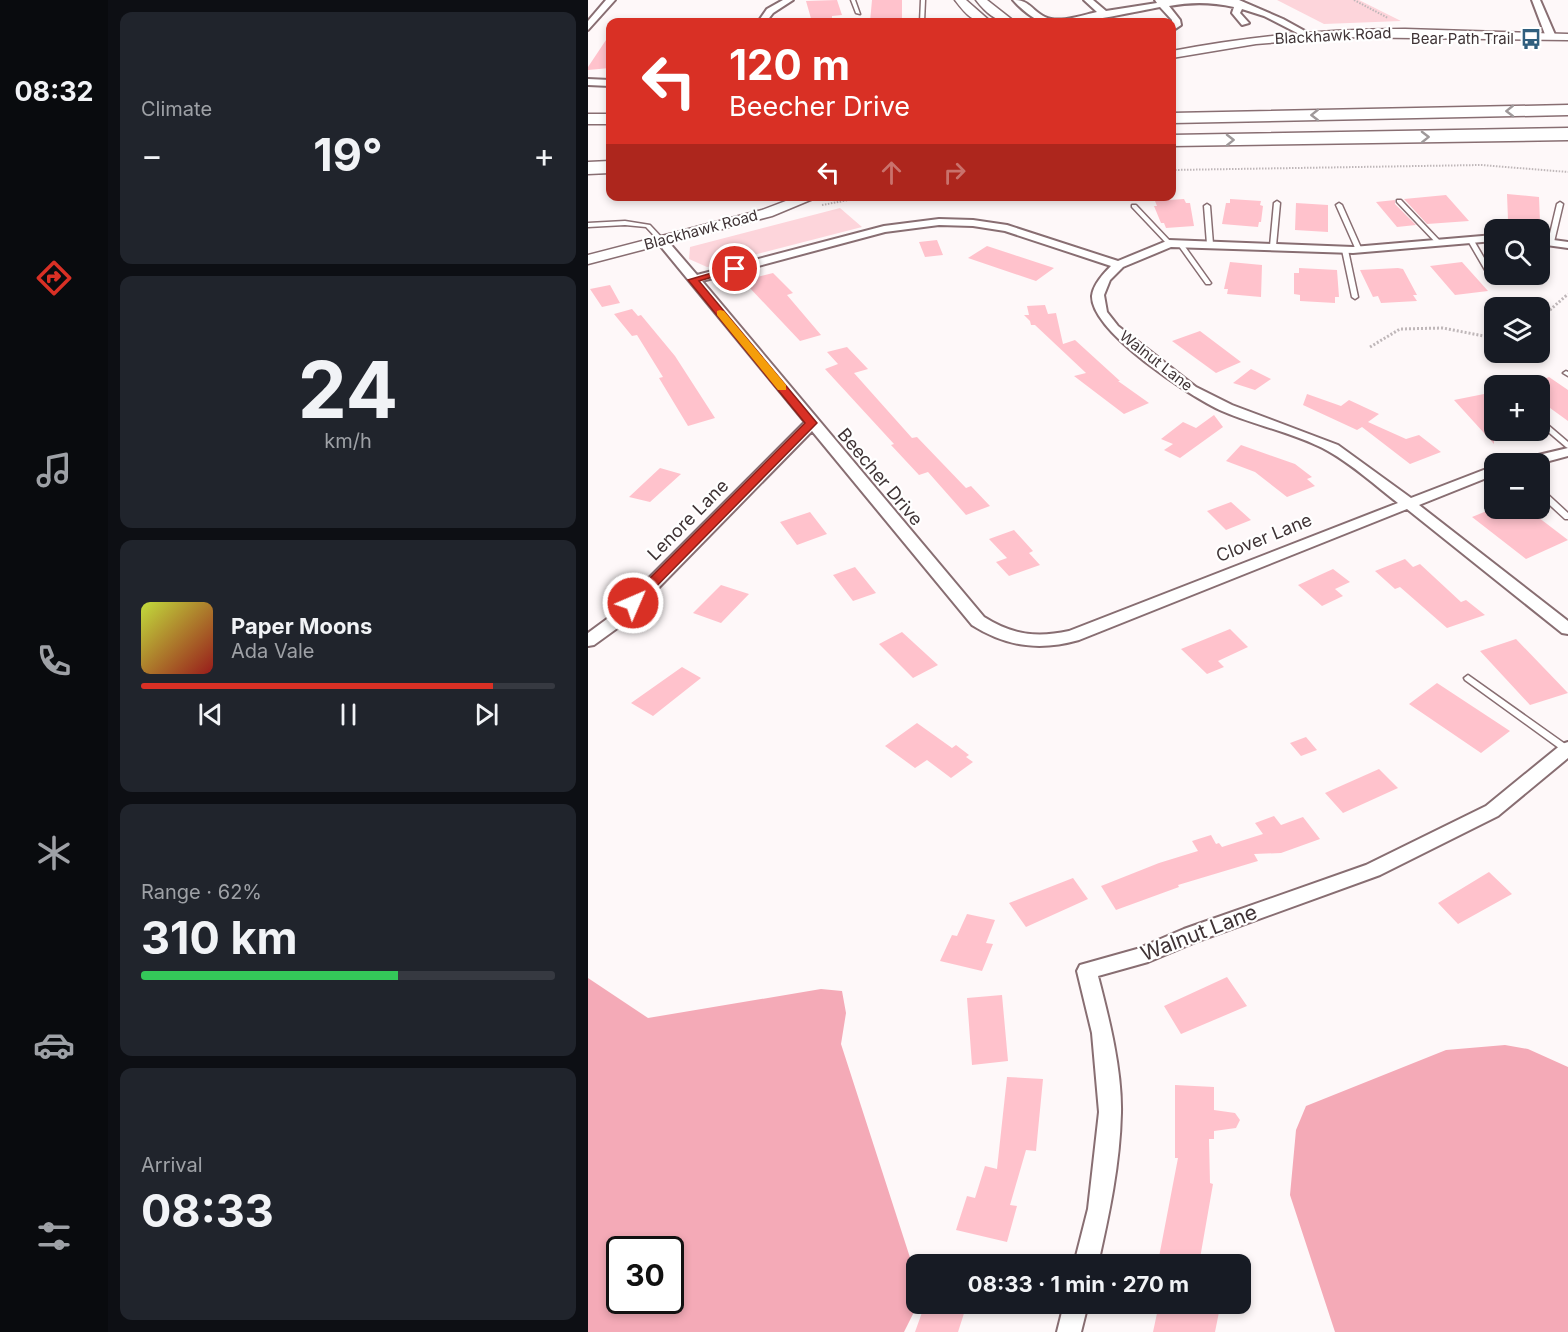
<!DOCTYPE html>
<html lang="en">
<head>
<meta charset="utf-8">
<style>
	body { margin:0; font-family:Inter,sans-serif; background:#20242c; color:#f1f3f6; height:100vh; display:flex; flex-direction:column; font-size:22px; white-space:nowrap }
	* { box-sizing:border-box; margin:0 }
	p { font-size:20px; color:#9ea1a6 }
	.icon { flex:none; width:33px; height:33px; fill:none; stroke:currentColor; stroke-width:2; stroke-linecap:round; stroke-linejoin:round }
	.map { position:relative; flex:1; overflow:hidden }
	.sheet { display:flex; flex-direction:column; gap:12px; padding:12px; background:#0d0f14; width:480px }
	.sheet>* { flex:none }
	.banner { position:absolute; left:18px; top:18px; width:570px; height:183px; border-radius:12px; box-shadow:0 3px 9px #0003; background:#d93025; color:#fff; overflow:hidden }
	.controls { position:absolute; left:896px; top:219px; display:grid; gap:12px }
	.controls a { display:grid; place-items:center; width:66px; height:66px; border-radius:12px; background:#171b24; box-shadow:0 3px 9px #0003; font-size:30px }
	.speed { position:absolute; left:18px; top:1236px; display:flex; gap:12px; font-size:30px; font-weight:700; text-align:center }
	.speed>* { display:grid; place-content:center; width:78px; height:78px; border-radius:50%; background:#171b24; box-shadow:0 3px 9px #0003; line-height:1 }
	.speed .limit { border:3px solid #111; border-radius:9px; background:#fff; color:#111 }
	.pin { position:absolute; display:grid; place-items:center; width:51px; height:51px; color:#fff; margin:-26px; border:3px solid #fff; border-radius:50%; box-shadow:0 2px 6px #0007 }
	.me { position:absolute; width:66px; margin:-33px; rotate:45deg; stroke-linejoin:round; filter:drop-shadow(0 0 4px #0008) }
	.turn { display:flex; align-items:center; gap:21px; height:126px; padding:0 24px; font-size:27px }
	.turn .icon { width:78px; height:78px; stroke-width:2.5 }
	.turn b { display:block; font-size:42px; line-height:51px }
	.lanes { display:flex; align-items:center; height:57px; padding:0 24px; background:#0003; justify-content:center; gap:30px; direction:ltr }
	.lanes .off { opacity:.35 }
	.big { font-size:45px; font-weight:700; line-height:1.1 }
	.sheet .card { flex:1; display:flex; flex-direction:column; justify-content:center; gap:9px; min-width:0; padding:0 21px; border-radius:12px; background:#20242c }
	.sheet .dial { align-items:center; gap:0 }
	.dial b { font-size:78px; line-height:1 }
	.song { display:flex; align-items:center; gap:18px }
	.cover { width:72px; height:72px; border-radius:9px; background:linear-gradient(135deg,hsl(70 70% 55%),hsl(0 70% 35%)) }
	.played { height:6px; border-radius:3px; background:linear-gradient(90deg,#d93025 85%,#363941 85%) }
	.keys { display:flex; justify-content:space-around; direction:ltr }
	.heat { display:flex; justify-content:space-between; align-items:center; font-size:33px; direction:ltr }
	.charge { height:9px; border-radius:4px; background:linear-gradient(90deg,#34c759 62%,#363941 0) }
	.trip { position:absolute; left:318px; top:1254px; width:345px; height:60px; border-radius:12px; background:#171b24; box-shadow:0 3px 9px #0003; font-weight:700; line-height:60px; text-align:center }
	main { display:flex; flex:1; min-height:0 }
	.tab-bar { display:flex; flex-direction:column; width:108px; justify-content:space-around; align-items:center; background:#090b0e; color:#9ea1a6 }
	.tab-bar .icon { width:42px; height:42px }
	.tab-bar .on { color:#d93025 }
	.tab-bar b { font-size:27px; color:#f1f3f6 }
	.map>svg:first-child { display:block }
	.green { fill:#fdd5db }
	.water { fill:#f4aab7; fill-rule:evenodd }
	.building { fill:#ffc2cc }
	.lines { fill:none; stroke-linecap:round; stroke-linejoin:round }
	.service-casing { stroke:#886e72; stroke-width:3 }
	.minor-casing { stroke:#886e72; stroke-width:4 }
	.tertiary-casing { stroke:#886e72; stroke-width:3 }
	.motorway-casing { stroke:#886e72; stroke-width:3 }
	.path-far1 { stroke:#bfb7b9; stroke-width:2; stroke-dasharray:1.5 1.5; stroke-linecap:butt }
	.path { stroke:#bfb7b9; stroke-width:3; stroke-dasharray:2 2; stroke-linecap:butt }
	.service { fill:#fff; fill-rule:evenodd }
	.minor { fill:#fff; fill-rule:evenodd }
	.tertiary { fill:#fff; fill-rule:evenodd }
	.motorway { fill:#fff; fill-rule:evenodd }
	.oneway { stroke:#9f999a }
	.route { fill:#d93025; stroke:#8d1f18; stroke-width:1.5 }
	.slow { fill:#f59e0b }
	.labels { text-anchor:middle; stroke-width:4.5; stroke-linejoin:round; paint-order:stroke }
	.far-street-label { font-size:15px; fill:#3f3335; stroke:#fff }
	.far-poi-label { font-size:15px; fill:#3f3335; stroke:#fff; text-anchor:end }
	.street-label { font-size:18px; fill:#3f3335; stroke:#fff }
	.near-street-label { font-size:21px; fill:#3f3335; stroke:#fff }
</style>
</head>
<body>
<main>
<nav class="tab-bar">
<b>08:32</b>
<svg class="icon on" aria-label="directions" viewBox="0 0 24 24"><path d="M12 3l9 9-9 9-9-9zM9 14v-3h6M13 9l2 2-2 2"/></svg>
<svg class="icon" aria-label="music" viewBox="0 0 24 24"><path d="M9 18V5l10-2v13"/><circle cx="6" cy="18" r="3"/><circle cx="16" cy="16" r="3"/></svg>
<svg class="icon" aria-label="phone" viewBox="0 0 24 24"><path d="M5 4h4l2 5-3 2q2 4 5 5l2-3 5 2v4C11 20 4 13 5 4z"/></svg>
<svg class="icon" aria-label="climate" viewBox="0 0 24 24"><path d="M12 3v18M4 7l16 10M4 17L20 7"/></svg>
<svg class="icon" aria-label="car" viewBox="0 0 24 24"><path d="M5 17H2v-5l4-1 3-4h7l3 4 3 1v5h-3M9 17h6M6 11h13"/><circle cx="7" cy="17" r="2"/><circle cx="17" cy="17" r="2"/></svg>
<svg class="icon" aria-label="filters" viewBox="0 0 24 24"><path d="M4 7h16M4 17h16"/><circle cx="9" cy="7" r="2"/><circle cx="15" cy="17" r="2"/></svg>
</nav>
<section class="sheet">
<div class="card"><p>Climate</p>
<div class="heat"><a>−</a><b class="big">19°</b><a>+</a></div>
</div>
<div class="card dial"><b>24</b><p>km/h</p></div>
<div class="card">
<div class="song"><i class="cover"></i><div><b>Paper Moons</b><p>Ada Vale</p></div></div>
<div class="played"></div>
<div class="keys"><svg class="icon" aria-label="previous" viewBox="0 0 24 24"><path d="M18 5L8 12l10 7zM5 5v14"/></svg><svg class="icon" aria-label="pause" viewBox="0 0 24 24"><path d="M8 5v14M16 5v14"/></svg><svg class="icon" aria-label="next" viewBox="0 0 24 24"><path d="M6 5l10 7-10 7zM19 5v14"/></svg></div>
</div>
<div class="card"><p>Range · 62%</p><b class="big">310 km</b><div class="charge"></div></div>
<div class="card"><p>Arrival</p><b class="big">08:33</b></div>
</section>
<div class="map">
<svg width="980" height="1332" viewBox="0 0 980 1332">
	<rect width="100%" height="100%" fill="#fef8f9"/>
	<path class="green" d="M689,0H771L813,21L736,24Z
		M252,208L274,227L119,267L101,259L102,247Z"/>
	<path class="water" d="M0,978L60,1018L233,989L254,991L258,1013L253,1044L327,1273L329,1306L316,1332H0ZM32,1250H82V1300H32Z
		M917,1045L940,1049L980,1067V1332H747L702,1195L708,1130L718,1106L858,1050Z"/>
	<path class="building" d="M249,0L254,15L244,16V22H224L218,1Z
		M284,0H314V22H282Z
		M22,34V68L0,70V67Z
		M919,194L951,197L952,222L920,220Z
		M858,195L881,221L839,224L816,199Z
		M596,199L598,203H602L606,226L578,228L576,223H573L566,206H569L567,201Z
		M642,199L673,201L672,205L675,206L673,222H671L670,227L634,224L638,203H642Z
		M807,200V204L828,225L809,227L788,202Z
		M708,203L740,205V232L707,230Z
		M349,240L355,255L337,257L331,242Z
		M399,246L466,268L448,281L380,258Z
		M642,262L674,265L673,297L639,294L640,289H636Z
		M874,262L900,291L867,295L842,266Z
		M711,268L749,270L751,297H747V303L712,301V295L706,294V273H711Z
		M810,268L815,269L829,295H825L829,301L793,303L790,296L785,297L772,270Z
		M185,273L205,293L199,295L233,335L212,341L160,286L163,285L158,280Z
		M22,285L32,303L14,307L2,289Z
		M457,305L460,314L468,313L475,344L487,340L532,381H530L561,403L536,414L486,376L498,373L447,325H443L442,321L436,315H441L439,306Z
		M44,309L50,316L53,315L87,356L127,418L100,426L71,378L75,377L49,335L44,336L26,314Z
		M612,331L653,362L628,373L584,341Z
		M259,347L280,369L266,373L324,438L329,437L378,488L383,486L402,506L378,515L340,472L331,475L303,445L306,444L237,369L250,364L239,352Z
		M663,369L683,379L667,390L645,383Z
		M961,377L980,390V421L951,400V381Z
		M901,393L906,399V444L866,400Z
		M719,394L753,406L761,400L791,414L780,422L818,439L831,435L853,452L822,464L774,427L769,430L715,405Z
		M626,415L635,427L592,458L576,450L585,444L573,439L595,422L608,428Z
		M653,445L707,464L724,477L719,479L727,486L699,497L667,472L638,461Z
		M72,468L93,474L62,502L41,497Z
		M643,502L663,520L638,530L619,511Z
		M906,508H938L980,540L938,559L884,517Z
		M222,512L239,534L209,545L192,522Z
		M426,530L445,551L441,553L452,565L421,576L408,562L419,558L401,539Z
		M817,559L825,567L832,564L873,602L878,600L897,615L859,628L812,587L807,589L787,571Z
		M267,567L288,593L265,601L245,575Z
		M745,569L762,582L747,589L755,596L734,606L710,585Z
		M133,585L161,594L133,623L105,613Z
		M642,629L660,647L630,661L636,667L619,674L593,649Z
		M314,632L350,665L325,678L291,644Z
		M928,639L980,693L942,705L892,651Z
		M94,667L113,678L65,716L43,703Z
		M849,683L922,731L893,753L821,704Z
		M329,723L364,748L368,745L381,755L378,757L385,762L363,778L339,760L327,768L297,746Z
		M718,737L729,750L713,756L702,743Z
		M791,769L810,788L755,813L737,793Z
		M686,816L693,825L715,817L732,839L693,853L666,854L670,861L590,885L591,887L528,910L513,886L571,863L610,851L604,841L623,835L628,844L631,843L634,847L675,834L667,823Z
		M901,872L924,894L870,924L850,903Z
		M485,878L500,899L438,927L421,903Z
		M379,914L407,920L398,943L405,944L394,971L352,961L364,935L369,936Z
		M639,977L659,1006L593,1034L576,1006Z
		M414,995L420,1061L384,1065L379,998Z
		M419,1077L455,1079L448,1151L438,1150L422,1205L429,1206L419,1242L368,1230L379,1196L387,1198L397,1166L409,1169Z
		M587,1085L626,1087V1110L647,1113L652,1120L648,1128L626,1131V1139H621L622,1183L625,1184L611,1264L571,1257L590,1158H587Z
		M337,1304H379L370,1332H327Z
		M571,1304H616L632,1307L627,1332H565Z"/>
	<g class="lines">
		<defs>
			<path id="service" d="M263,0H267L272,14L268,13Z
				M333,0H337L336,22H332Z
				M809,200H813L853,242V244H849L809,202Z
				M689,201L692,203L688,246L685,248L682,246L686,203Z
				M972,202L975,204L966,242L963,244L960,242L969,204Z
				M751,203L754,205L774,250L773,251L768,250L748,205Z
				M619,204L622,206L625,244L622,246L619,244L616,206Z
				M544,205H548L583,242V244H579L544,207Z
				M37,221L62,225L77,241L72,242L58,227L37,225L0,227V223Z
				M880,238L885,239L910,282L909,283L904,282L879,239Z
				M589,241H593L623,283L622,284H618L588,242Z
				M757,248L760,250L770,297L767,299L764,297L754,250Z
				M978,371L980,372V376L975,373Z
				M951,418L953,419L980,442V448L978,447L951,424Z
				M951,489H954L980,513V519H977L951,495Z
				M880,675L980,746V752L975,751L877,680L876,678Z"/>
			<path id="minor" d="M18,0H27L0,30V21Z
				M195,0H205L185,13L178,22H170L179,9Z
				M425,0C442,0 444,11 457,17C471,24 495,15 509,12L496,0H505L518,11L569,3L567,0H651L695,19L724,35L717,37L676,16L654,9L652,13L661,23L654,25L644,13L646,7C623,2 603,2 581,6L592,20L593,25L584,31V20L572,7C549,11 469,30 451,21C442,16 431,7 425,0Z
				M944,0H952L968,37L966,39L958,37Z
				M0,79L22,80V86L0,85Z
				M351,219L385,220L419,225L530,261L581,240L765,247L906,235V241L765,253L583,247L535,267L522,280L516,295L519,312L530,326L608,387L644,405L750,445L823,498L906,466V475L831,505L980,621V634L974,633L819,509L491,640C452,651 419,647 384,625L224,431L35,624L6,645L0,646V633L23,616L217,422L70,243V239H78L109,275L296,226ZM351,225L385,226L417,231L523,266C515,274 505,285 504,296C503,332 603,397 634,411C666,425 710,434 740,451C765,465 788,486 810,503L481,631C449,638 424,635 396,617L114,281L297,232Z
				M951,238L980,242V248L951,244Z
				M980,448V456L950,464H923L925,461Z
				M980,742V758L910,816L792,875L610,941L560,962L510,976C521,1018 534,1070 533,1113C532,1164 521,1215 510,1264H486L500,1209L511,1112L504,1033L489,971L492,965L549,949L596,929L778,865L898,806L974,744Z
				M476,1304H500L493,1332H469Z"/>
			<path id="tertiary" d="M367,0H378L403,22C385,24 377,13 367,0Z
				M388,0H399L427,22C410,24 398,13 388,0Z
				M817,29L980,34V40L752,37L668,44L584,58V51C662,36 738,29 817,29Z
				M211,196H232L184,216L0,264V255L174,210Z"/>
			<path id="motorway" d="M980,105V115L584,123V113Z
				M0,114H22V124H0Z
				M980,128V140L584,146V135Z
				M22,161V173L0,174V162Z"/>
		</defs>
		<use href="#service" class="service-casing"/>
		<use href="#minor" class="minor-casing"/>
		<use href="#tertiary" class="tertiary-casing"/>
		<use href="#motorway" class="motorway-casing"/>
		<path class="path-far1" d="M766,0L800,18
			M584,170L893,165L980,172
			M234,205L282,196"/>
		<path class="path" d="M951,326L954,317L980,294
			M782,347L812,329L855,328L906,338"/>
		<use href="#service" class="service"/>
		<use href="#minor" class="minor"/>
		<use href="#tertiary" class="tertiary"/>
		<use href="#motorway" class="motorway"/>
	</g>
	<defs><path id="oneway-chevron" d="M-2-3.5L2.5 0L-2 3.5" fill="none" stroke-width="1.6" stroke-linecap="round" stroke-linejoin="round" transform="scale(1.5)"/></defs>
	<g class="oneway">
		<use href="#oneway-chevron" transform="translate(922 111) rotate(179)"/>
		<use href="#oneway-chevron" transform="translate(727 115) rotate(179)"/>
		<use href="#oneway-chevron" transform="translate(837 137) rotate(-1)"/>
		<use href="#oneway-chevron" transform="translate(642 140) rotate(-1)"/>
	</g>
	<path class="route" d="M144,267L152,269L111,281L229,423L49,606H40L38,603L40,600L217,423L100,280Z"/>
	<path class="slow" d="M132,310L136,311L198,385V390H190L129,315V311Z"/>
	<defs>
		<symbol id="bus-bare" viewBox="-9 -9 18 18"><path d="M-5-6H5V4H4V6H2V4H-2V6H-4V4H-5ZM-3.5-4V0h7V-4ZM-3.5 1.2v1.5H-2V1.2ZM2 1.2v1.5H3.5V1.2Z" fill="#305f7e" stroke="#fff" stroke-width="2.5" paint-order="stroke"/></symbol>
	</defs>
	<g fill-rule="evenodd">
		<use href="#bus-bare" x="928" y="24" width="30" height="30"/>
	</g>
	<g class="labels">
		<g class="far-street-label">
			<text transform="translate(745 36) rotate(-3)" y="5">Blackhawk Road</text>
			<text transform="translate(113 230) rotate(-15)" y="5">Blackhawk Road</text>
			<text transform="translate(568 361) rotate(38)" y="5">Walnut Lane</text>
		</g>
		<g class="far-poi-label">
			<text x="926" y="44">Bear Path Trail</text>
		</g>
		<g class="street-label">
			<text transform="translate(292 477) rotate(50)" y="6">Beecher Drive</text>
			<text transform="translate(100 520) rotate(-45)" y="6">Lenore Lane</text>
			<text transform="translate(676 538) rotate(-22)" y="6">Clover Lane</text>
		</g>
		<g class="near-street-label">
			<text transform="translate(611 933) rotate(-21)" y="7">Walnut Lane</text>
		</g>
	</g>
</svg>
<div class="controls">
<a><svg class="icon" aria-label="search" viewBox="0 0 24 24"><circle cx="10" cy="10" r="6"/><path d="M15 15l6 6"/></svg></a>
<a><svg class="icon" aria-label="layers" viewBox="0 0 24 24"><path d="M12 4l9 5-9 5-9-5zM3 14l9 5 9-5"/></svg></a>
<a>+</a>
<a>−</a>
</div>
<div class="speed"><div class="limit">30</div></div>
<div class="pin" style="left:147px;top:269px;background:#d93025"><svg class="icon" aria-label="arrive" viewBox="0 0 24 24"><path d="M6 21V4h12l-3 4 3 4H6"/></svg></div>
<svg class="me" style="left:45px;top:603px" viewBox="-20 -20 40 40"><circle r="17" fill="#d93025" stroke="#fff" stroke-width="3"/><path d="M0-11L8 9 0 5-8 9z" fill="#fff"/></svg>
<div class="trip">08:33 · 1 min · 270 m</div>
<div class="banner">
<div class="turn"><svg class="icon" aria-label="left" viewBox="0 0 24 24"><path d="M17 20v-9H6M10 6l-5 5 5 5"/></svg><div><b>120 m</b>Beecher Drive</div></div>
<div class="lanes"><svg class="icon" aria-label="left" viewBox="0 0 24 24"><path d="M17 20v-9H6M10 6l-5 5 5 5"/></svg><svg class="icon off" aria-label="ahead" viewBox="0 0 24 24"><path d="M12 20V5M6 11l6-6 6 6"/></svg><svg class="icon off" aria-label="right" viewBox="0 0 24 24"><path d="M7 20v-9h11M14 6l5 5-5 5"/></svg></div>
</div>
</div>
</main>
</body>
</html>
